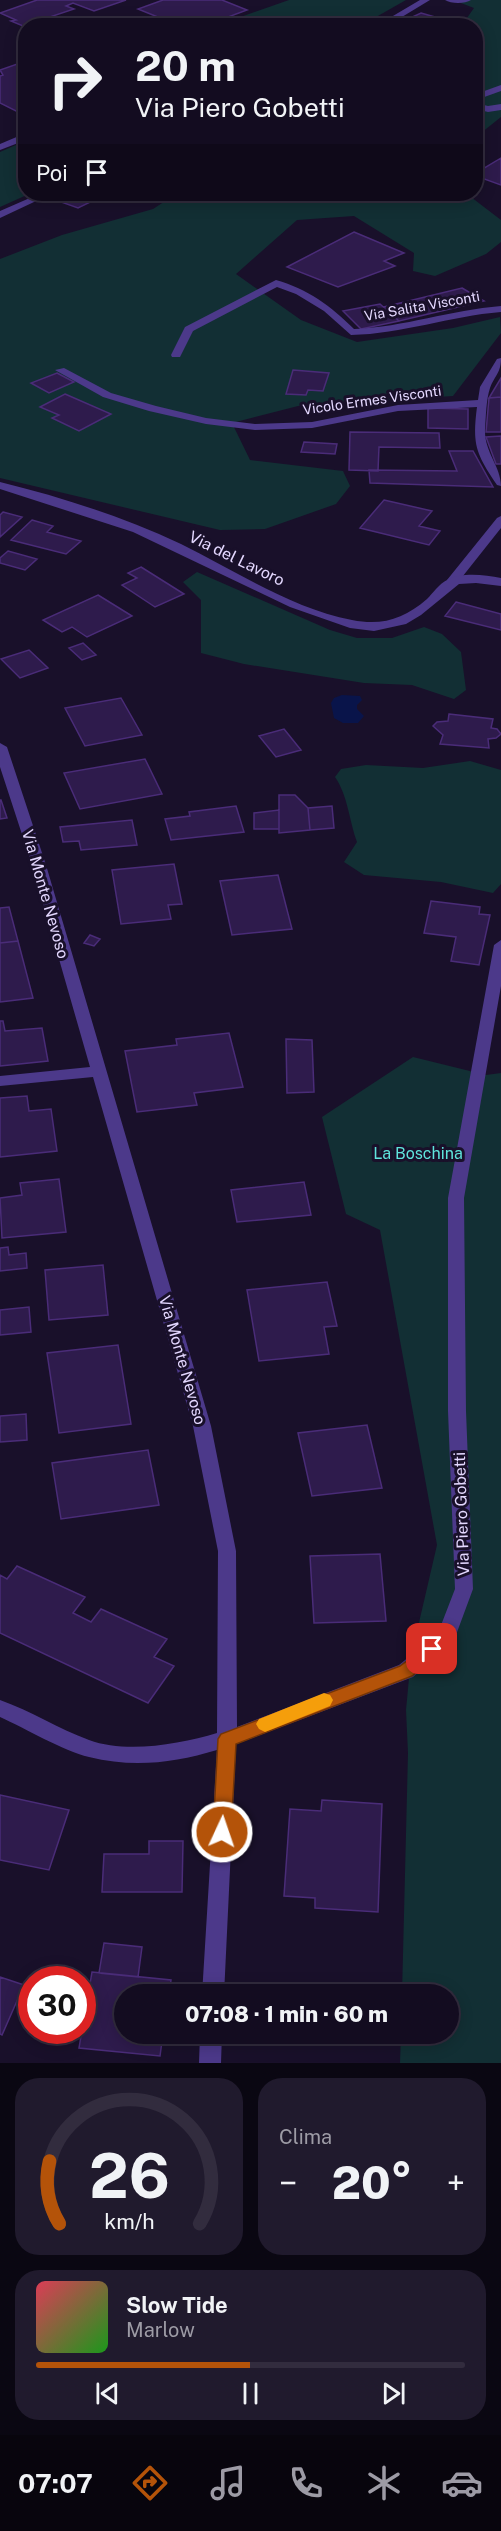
<!DOCTYPE html>
<html lang="it">
<head>
<meta charset="utf-8">
<style>
	body { margin:0; font-family:"Public Sans",sans-serif; background:#201a2d; color:#f1f3f6; height:100vh; display:flex; flex-direction:column; font-size:22px; white-space:nowrap }
	* { box-sizing:border-box; margin:0 }
	p { font-size:20px; color:#9d9ba5 }
	.icon { flex:none; width:33px; height:33px; fill:none; stroke:currentColor; stroke-width:2; stroke-linecap:round; stroke-linejoin:round }
	.map { position:relative; height:2063px; overflow:hidden }
	.side { display:flex; flex-direction:column; gap:15px; padding:15px; background:#0a0712; flex:1 }
	.side>* { flex:none }
	.top-card { position:absolute; left:18px; top:18px; width:465px; height:183px; border-radius:24px; box-shadow:0 3px 15px #0003,0 0 0 2px #322c3e; background:#130c20; color:#f1f3f6; overflow:hidden }
	.speed { position:absolute; left:18px; top:1966px; display:flex; gap:12px; font-size:30px; font-weight:700; text-align:center }
	.speed>* { display:grid; place-content:center; width:78px; height:78px; border-radius:50%; background:#130c20; box-shadow:0 3px 15px #0003,0 0 0 2px #322c3e; line-height:1 }
	.speed .limit { border:9px solid #d22; background:#fff; color:#111 }
	.pin { position:absolute; display:grid; place-items:center; width:51px; height:51px; color:#fff; margin:-26px; border-radius:12px; box-shadow:0 3px 9px #0006 }
	.me { position:absolute; width:66px; margin:-33px; rotate:3deg; stroke-linejoin:round; filter:drop-shadow(0 0 4px #0008) }
	.turn { display:flex; align-items:center; gap:21px; height:126px; padding:0 18px; font-size:27px }
	.turn .icon { width:78px; height:78px; stroke-width:2.5 }
	.turn b { display:block; font-size:42px; line-height:51px }
	.then { display:flex; align-items:center; height:57px; padding:0 18px; background:#0003; gap:12px; font-size:22px }
	.big { font-size:45px; font-weight:800; line-height:1.1 }
	.side .card { flex:1; display:flex; flex-direction:column; justify-content:center; gap:9px; min-width:0; padding:0 21px; border-radius:24px; background:#201a2d }
	.side .dial { align-items:center; gap:0 }
	.dial svg { height:156px; overflow:visible; fill:none; stroke:#322c3e; stroke-width:7; stroke-linecap:round; text-anchor:middle }
	.dial text { fill:#f1f3f6; stroke:none }
	.song { display:flex; align-items:center; gap:18px }
	.cover { width:72px; height:72px; border-radius:9px; background:linear-gradient(135deg,hsl(350 70% 55%),hsl(120 70% 35%)) }
	.played { height:6px; border-radius:3px; background:linear-gradient(90deg,#b45309 50%,#322c3e 50%) }
	.keys { display:flex; justify-content:space-around; direction:ltr }
	.heat { display:flex; justify-content:space-between; align-items:center; font-size:33px; direction:ltr }
	.side .tiles { flex:1; display:grid; gap:15px; grid-template-columns:1fr 1fr }
	.card:last-child { grid-column:span 2 }
	.trip { position:absolute; left:114px; top:1984px; width:345px; height:60px; border-radius:30px; background:#130c20; box-shadow:0 3px 15px #0003,0 0 0 2px #322c3e; font-weight:800; line-height:60px; text-align:center }
	.tab-bar { display:flex; height:96px; justify-content:space-around; align-items:center; background:#08050d; color:#9d9ba5 }
	.tab-bar .icon { width:42px; height:42px }
	.tab-bar .active { color:#b45309 }
	.tab-bar b { font-size:27px; color:#f1f3f6 }
	.map>svg:first-child { display:block }
	.green { fill:#122f34 }
	.water { fill:#09144a }
	.building { fill:#2e1b4c; stroke:#4a2c78; stroke-width:1.5 }
	.lines { fill:none; stroke-linecap:round; stroke-linejoin:round }
	.pedestrian { fill:#4c398a; fill-rule:evenodd }
	.minor { fill:#4c398a; fill-rule:evenodd }
	.tertiary { fill:#4c398a; fill-rule:evenodd }
	.route { fill:#b45309; stroke:#753606; stroke-width:1.5 }
	.slow { fill:#f59e0b }
	.labels { text-anchor:middle; stroke-width:6; stroke-linejoin:round; paint-order:stroke }
	.far-street-label { font-size:14px; fill:#e4d8ff; stroke:#19102a }
	.street-label { font-size:16px; fill:#e4d8ff; stroke:#19102a }
	.park-label { font-size:16px; fill:#5fe4dc; stroke:#19102a }
</style>
</head>
<body>
<div class="map">
<svg width="501" height="2063" viewBox="0 0 501 2063">
	<rect width="100%" height="100%" fill="#19102a"/>
	<path class="green" d="M289,0H406L362,25H218Z
		M453,0H501V117L476,137V54L484,49L476,45V26L462,25L474,8Z
		M25,141L26,194H29L0,207V152Z
		M176,194H467L501,220V242L486,254L435,276L413,271L414,253L354,216L297,220L236,274L301,320L357,342L453,328L500,317L501,333L453,396L298,406L232,423L250,460L343,471L350,486L336,504L265,529L220,530L0,478V259L62,235L153,209Z
		M197,572L330,630L357,638H392L424,627L442,634L461,652L466,690L454,699L412,685L364,683L244,664L201,653V600L183,582Z
		M470,761L501,770V884L493,893L441,882L364,875L344,862L357,842C349,820 348,796 335,777L341,769L366,765L423,768Z
		M413,1057L486,1075L501,1073V2063H400L401,2034H448V1995H402L408,1753L406,1710L411,1657L437,1545L380,1230L346,1214L322,1117Z"/>
	<path class="water" d="M342,695L360,696L362,700L357,705V709L364,716L358,723H343L334,718L331,703L334,698Z"/>
	<path class="building" d="M37,0H126L94,11L73,3L66,6L74,9L23,26L11,21L16,20L0,13Z
		M163,0H222L247,10L204,26H180L138,9Z
		M421,13L456,23L451,26L397,24Z
		M23,62L26,63V109L18,112L0,103V76L3,75L0,70Z
		M501,158V185L476,176V173Z
		M61,194H97L103,196L78,208L61,202L67,199L57,195Z
		M354,232L404,253L384,261L395,266L338,287L287,267Z
		M462,288L484,301L399,321L384,307Z
		M380,304L399,321L361,329L343,311Z
		M293,370L329,373L323,391L308,390L306,395L286,394Z
		M57,373L74,382L49,393L31,383Z
		M501,378V397L489,398Z
		M65,394L111,414L79,431L52,418L59,415L40,407Z
		M501,397V432H486L489,398Z
		M428,408L468,409V429L428,428Z
		M350,432L439,433L440,448L379,447L378,471L349,470Z
		M501,436V464H496L486,437Z
		M304,442L337,444L335,454L301,452Z
		M449,451H473L493,487L370,483L369,470L457,471Z
		M384,500L432,511L419,526L440,531L429,545L360,528Z
		M3,512L22,517L0,537V515Z
		M32,520L53,526L47,532L81,541L66,554L11,540Z
		M8,551L37,559L25,570L0,563V558Z
		M141,567L184,594L155,607L122,585L137,578L128,573Z
		M98,595L132,616L87,637L72,627L62,632L43,620Z
		M456,602L501,614V630L445,616Z
		M83,643L96,655L82,660L69,648Z
		M29,650L48,668L20,678L1,659Z
		M121,698L142,735L85,746L65,708Z
		M449,714L493,719L491,728L497,729L501,734L496,738L488,739L489,748L440,744L443,735L433,726L437,722L448,721Z
		M284,729L301,750L276,757L259,736Z
		M145,759L162,794L80,809L64,773Z
		M279,795H295L308,808L310,830L279,833Z
		M0,800H1L7,818L0,819Z
		M236,806L244,832L171,840L165,819L190,816L189,812Z
		M332,806L334,828L310,830L308,808Z
		M279,810V829H254V813Z
		M132,820L137,845L81,850L79,841L63,842L60,827Z
		M174,864L182,904L168,905L171,919L121,924L112,870Z
		M278,875L292,929L232,935L220,881Z
		M431,901L480,907L479,914L490,915L479,965L451,961L456,937L424,933Z
		M9,907L18,941L0,943V908Z
		M90,935L100,939L94,946L84,943Z
		M18,941L33,998L0,1002V943Z
		M0,1021H3L5,1031L42,1028L48,1061L0,1066Z
		M229,1033L243,1087L194,1093L197,1105L137,1112L125,1051L177,1045L176,1039Z
		M286,1039L312,1040L314,1092L287,1093Z
		M27,1096L29,1111L51,1109L57,1151L0,1157V1098Z
		M59,1179L66,1232L2,1238L0,1198L22,1195L20,1183Z
		M304,1182L311,1215L237,1222L231,1190Z
		M8,1247L9,1255L26,1253L27,1268L0,1271V1248Z
		M103,1265L108,1315L49,1320L45,1270Z
		M327,1282L337,1326L324,1327L329,1354L259,1361L247,1290Z
		M29,1307L31,1332L0,1335V1310Z
		M118,1345L131,1424L59,1433L47,1353Z
		M26,1414L27,1440L0,1442V1416Z
		M367,1425L382,1488L312,1496L298,1433Z
		M148,1450L159,1505L61,1519L52,1463Z
		M380,1554L386,1621L314,1623L310,1556Z
		M17,1566L85,1597L73,1613L91,1622L101,1609L167,1639L154,1657L174,1666L148,1703L0,1633V1575L7,1579Z
		M0,1795L69,1810L49,1870L0,1860Z
		M322,1800L382,1804L378,1912L315,1908V1898L284,1896L290,1809L321,1811Z
		M149,1841H183L182,1892H102L104,1854H149Z
		M104,1943L142,1947L138,1977L99,1973Z
		M92,1972L171,1980L169,1995H124V2034H163L160,2056L79,2048Z
		M0,1977L24,1985L2,2035L0,2034Z"/>
	<g class="lines">
		<path class="pedestrian" d="M26,133V140L0,150V144Z"/>
		<path class="minor" d="M420,0H430L387,26H376Z
			M445,0H471C465,4 451,4 445,0Z
			M501,85V91L476,100V94Z
			M476,103L488,106L501,104V110L488,112L476,109Z
			M39,194H51L0,218V211Z
			M276,280C308,289 331,306 354,329C404,327 451,310 501,306V312C450,316 402,334 351,335L324,311L296,294L277,287L193,331L180,357H172L171,355L185,327Z
			M501,358C501,373 495,375 490,388C486,400 486,417 485,429C484,452 501,466 501,486L497,485C476,454 472,445 477,407L398,411L312,428L255,430L206,424L149,411L103,397L55,370L64,368L111,393L156,406L206,418L255,424L312,422L398,405L478,400L480,387L497,359Z
			M501,516V528L455,586H447V580L497,518Z
			M0,743L7,747L46,865L211,1426L236,1551L237,1727L399,1665L438,1633L455,1589L448,1411V1198L494,945L501,940V986L464,1198L466,1411L473,1589L453,1643L413,1677L236,1744L224,1995H202L217,1750C174,1763 133,1768 89,1757C63,1751 25,1728 0,1717V1700C31,1711 59,1729 89,1740C127,1754 180,1744 217,1733L218,1551L193,1426L93,1077L0,1086V1076L90,1067L32,865L0,767Z
			M200,2034H222L221,2063H199Z"/>
		<path class="tertiary" d="M0,482C61,497 124,517 181,544C236,571 291,608 352,620C382,626 404,619 427,599C433,593 439,584 447,580C463,572 484,575 501,578V586L476,583L459,584L421,615L406,624L374,631L350,628L290,607L133,532L0,489Z"/>
	</g>
	<path class="route" d="M432,1642L439,1644L441,1649L439,1654L412,1676L236,1744L231,1832L229,1838L222,1840L216,1838L213,1832L218,1739L221,1734L400,1666Z"/>
	<path class="slow" d="M324,1693L330,1695L333,1700L330,1706L265,1732L259,1729L256,1724L259,1719Z"/>
	<g class="labels">
		<g class="far-street-label">
			<text transform="translate(422 306) rotate(-10)" y="5">Via Salita Visconti</text>
			<text transform="translate(372 400) rotate(-8)" y="5">Vicolo Ermes Visconti</text>
		</g>
		<g class="street-label">
			<text transform="translate(237 558) rotate(26)" y="6">Via del Lavoro</text>
			<text transform="translate(46 894) rotate(74)" y="6">Via Monte Nevoso</text>
			<text transform="translate(183 1360) rotate(74)" y="6">Via Monte Nevoso</text>
			<text transform="translate(461 1514) rotate(-92)" y="6">Via Piero Gobetti</text>
		</g>
		<g class="park-label">
			<text x="418" y="1159">La Boschina</text>
		</g>
	</g>
</svg>
<div class="speed"><div class="limit">30</div></div>
<div class="pin" style="left:432px;top:1649px;background:#d93025"><svg class="icon" aria-label="arrive" viewBox="0 0 24 24"><path d="M6 21V4h12l-3 4 3 4H6"/></svg></div>
<svg class="me" style="left:222px;top:1832px" viewBox="-20 -20 40 40"><circle r="17" fill="#b45309" stroke="#fff" stroke-width="3"/><path d="M0-11L8 9 0 5-8 9z" fill="#fff"/></svg>
<div class="trip">07:08 · 1 min · 60 m</div>
<div class="top-card">
<div class="turn"><svg class="icon" aria-label="right" viewBox="0 0 24 24"><path d="M7 20v-9h11M14 6l5 5-5 5"/></svg><div><b>20 m</b>Via Piero Gobetti</div></div>
<div class="then">Poi<svg class="icon" aria-label="arrive" viewBox="0 0 24 24"><path d="M6 21V4h12l-3 4 3 4H6"/></svg></div>
</div>
</div>
<section class="side">
<div class="tiles">
<div class="card dial"><svg viewBox="0 0 100 80">
<path d="M14 69A42 42 0 1 1 86 69"/>
<path d="M14 69A42 42 0 0 1 9 37" stroke="#b45309"/>
<text x="50" y="56" font-size="32" font-weight="700">26</text>
<text x="50" y="72" font-size="11">km/h</text>
</svg></div>
<div class="card"><p>Clima</p>
<div class="heat"><a>−</a><b class="big">20°</b><a>+</a></div>
</div>
<div class="card">
<div class="song"><i class="cover"></i><div><b>Slow Tide</b><p>Marlow</p></div></div>
<div class="played"></div>
<div class="keys"><svg class="icon" aria-label="previous" viewBox="0 0 24 24"><path d="M18 5L8 12l10 7zM5 5v14"/></svg><svg class="icon" aria-label="pause" viewBox="0 0 24 24"><path d="M8 5v14M16 5v14"/></svg><svg class="icon" aria-label="next" viewBox="0 0 24 24"><path d="M6 5l10 7-10 7zM19 5v14"/></svg></div>
</div>
</div>
</section>
<nav class="tab-bar">
<b>07:07</b>
<svg class="icon active" aria-label="directions" viewBox="0 0 24 24"><path d="M12 3l9 9-9 9-9-9zM9 14v-3h6M13 9l2 2-2 2"/></svg>
<svg class="icon" aria-label="music" viewBox="0 0 24 24"><path d="M9 18V5l10-2v13"/><circle cx="6" cy="18" r="3"/><circle cx="16" cy="16" r="3"/></svg>
<svg class="icon" aria-label="phone" viewBox="0 0 24 24"><path d="M5 4h4l2 5-3 2q2 4 5 5l2-3 5 2v4C11 20 4 13 5 4z"/></svg>
<svg class="icon" aria-label="climate" viewBox="0 0 24 24"><path d="M12 3v18M4 7l16 10M4 17L20 7"/></svg>
<svg class="icon" aria-label="car" viewBox="0 0 24 24"><path d="M5 17H2v-5l4-1 3-4h7l3 4 3 1v5h-3M9 17h6M6 11h13"/><circle cx="7" cy="17" r="2"/><circle cx="17" cy="17" r="2"/></svg>
</nav>
</body>
</html>
